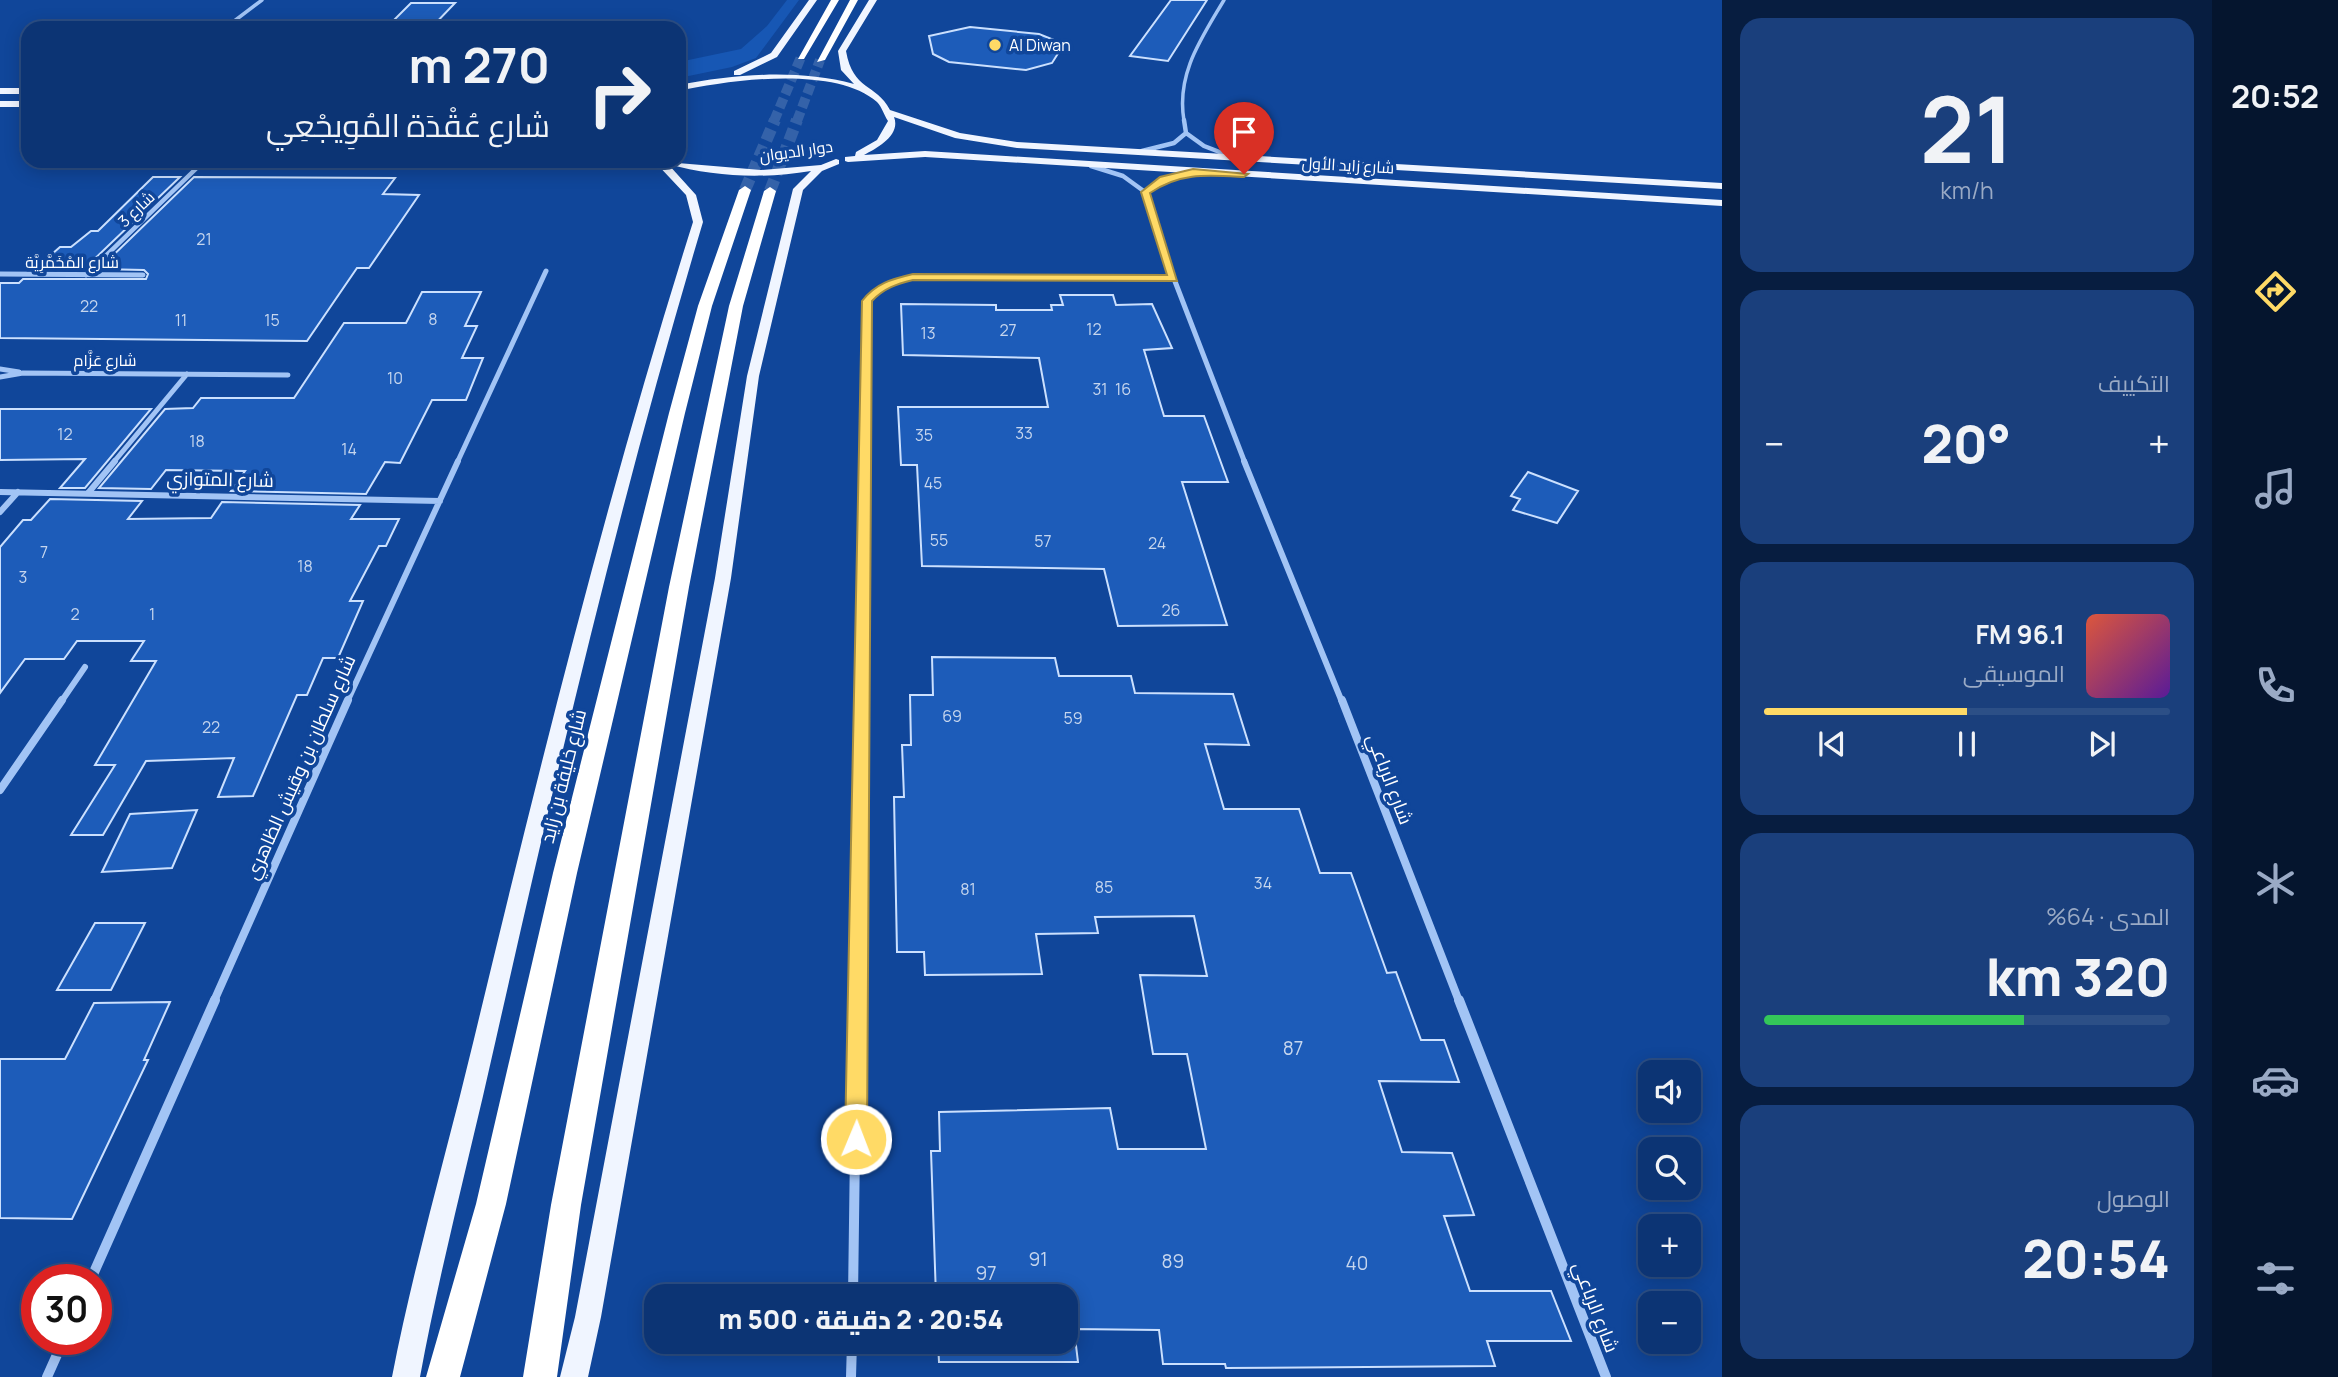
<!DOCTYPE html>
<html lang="ar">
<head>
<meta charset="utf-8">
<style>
	body { margin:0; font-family:Manrope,Cairo,sans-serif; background:#1a3f7c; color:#f1f3f6; direction:rtl; height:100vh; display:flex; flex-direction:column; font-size:26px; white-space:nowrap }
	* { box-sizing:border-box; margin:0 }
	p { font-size:23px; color:#9aaac5 }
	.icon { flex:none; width:38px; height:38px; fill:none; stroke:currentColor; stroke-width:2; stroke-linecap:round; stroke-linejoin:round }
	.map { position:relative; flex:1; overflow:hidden; direction:ltr }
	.details { display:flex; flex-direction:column; gap:18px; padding:18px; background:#071d40; width:490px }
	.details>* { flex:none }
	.hud { position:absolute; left:21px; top:21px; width:665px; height:147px; border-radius:21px; box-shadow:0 4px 18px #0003,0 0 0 2px #2c4f86; direction:rtl; background:#0c3474; color:#f1f3f6; overflow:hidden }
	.buttons { position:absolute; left:1638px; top:1060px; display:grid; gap:14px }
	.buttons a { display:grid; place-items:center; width:63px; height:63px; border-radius:14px; background:#0c3474; box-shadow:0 4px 18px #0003,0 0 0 2px #2c4f86; font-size:35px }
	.speed { position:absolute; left:21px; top:1264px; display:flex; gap:14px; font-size:35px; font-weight:700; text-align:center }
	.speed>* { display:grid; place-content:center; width:91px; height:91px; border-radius:50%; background:#0c3474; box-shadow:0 4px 18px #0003,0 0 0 2px #2c4f86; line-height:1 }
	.speed .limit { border:10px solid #d22; background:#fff; color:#111 }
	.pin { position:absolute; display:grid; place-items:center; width:60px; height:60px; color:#fff; margin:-72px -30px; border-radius:50% 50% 50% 0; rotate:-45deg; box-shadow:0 0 7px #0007 }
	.pin .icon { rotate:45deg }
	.me { position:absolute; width:77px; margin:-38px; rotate:1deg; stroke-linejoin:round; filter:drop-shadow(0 0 5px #0008) }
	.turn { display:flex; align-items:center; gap:24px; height:147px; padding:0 21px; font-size:32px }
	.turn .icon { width:91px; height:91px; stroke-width:2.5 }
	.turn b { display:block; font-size:49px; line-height:60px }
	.big { font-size:52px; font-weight:800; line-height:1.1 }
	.details .widget { flex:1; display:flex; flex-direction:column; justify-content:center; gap:10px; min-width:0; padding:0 24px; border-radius:21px; background:#1a3f7c }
	.details .dial { align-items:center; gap:0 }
	.dial b { font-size:91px; line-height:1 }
	.song { display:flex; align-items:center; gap:21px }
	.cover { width:84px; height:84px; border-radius:10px; background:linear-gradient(135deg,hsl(10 70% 55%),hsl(270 70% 35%)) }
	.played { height:7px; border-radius:4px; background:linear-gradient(90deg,#ffda66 50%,#2c4f86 50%) }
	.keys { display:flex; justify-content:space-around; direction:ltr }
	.heat { display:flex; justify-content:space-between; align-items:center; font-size:38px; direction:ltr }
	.charge { height:10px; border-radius:5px; background:linear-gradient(90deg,#34c759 64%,#2c4f86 0) }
	.trip { position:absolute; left:644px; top:1284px; width:434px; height:70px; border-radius:21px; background:#0c3474; box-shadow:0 4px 18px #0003,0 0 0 2px #2c4f86; font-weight:800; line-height:70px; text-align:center; direction:rtl }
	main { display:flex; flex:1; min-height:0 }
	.tabs { display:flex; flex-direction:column; width:126px; justify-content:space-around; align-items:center; background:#05152e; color:#9aaac5 }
	.tabs .icon { width:49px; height:49px }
	.tabs .selected { color:#ffda66 }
	.tabs b { font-size:32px; color:#f1f3f6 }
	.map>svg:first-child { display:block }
	.green { fill:#1757b4 }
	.building { fill:#1d5cb9; stroke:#cbe0fe; stroke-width:2 }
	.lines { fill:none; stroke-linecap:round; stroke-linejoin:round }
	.highway-tunnel-far1 { stroke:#3462a9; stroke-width:10; stroke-dasharray:10 4.5; stroke-linecap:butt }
	.highway-tunnel { stroke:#3462a9; stroke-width:12; stroke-dasharray:12 6; stroke-linecap:butt }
	.street-far5 { stroke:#a2c4f5; stroke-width:3.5 }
	.street-far4 { stroke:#a2c4f5; stroke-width:4.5 }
	.street-far3 { stroke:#a2c4f5; stroke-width:5 }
	.street-far2 { stroke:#a2c4f5; stroke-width:6 }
	.street-far1 { stroke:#a2c4f5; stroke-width:8 }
	.street { stroke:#a2c4f5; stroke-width:10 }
	.primary { fill:#f0f5ff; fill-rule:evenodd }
	.highway { fill:#fff; fill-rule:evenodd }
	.route { fill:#ffda66; stroke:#a68e42; stroke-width:2 }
	.poi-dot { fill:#ffda66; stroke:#10469a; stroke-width:2.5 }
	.labels { text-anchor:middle; stroke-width:7; stroke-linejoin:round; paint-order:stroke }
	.far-poi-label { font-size:16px; fill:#fff; stroke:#10469a; text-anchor:start }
	.far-street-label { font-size:16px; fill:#fff; stroke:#10469a }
	.number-label { font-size:16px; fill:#c6d6ee }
	.street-label { font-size:19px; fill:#fff; stroke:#10469a }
	.near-number-label { font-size:19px; fill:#c6d6ee }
</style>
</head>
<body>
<main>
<nav class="tabs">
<b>20:52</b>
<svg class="icon selected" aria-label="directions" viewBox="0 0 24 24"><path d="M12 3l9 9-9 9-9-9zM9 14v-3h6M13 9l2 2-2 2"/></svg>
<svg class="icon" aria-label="music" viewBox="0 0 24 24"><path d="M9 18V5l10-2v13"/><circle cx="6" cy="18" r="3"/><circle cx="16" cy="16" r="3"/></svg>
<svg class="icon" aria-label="phone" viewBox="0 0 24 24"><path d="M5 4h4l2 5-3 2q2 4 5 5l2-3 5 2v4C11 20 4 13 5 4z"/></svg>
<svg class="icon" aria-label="climate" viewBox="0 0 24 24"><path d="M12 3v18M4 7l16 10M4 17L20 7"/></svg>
<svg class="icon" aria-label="car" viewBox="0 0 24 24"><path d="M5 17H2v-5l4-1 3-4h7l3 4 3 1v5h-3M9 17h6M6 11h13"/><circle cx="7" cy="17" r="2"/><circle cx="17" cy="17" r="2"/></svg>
<svg class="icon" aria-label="filters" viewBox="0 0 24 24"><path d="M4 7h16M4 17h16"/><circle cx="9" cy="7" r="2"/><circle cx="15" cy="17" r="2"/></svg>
</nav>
<section class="details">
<div class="widget dial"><b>21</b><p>km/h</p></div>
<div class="widget"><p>التكييف</p>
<div class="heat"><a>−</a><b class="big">20°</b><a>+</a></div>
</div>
<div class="widget">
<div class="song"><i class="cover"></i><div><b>96.1 FM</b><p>الموسيقى</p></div></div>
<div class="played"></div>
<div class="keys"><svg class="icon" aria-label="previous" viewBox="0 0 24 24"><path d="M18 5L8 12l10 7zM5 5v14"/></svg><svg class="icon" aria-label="pause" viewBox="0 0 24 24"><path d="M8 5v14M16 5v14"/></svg><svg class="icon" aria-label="next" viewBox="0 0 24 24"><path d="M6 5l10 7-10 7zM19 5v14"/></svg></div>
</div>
<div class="widget"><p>المدى · 64%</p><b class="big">320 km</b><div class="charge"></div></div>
<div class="widget"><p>الوصول</p><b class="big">20:54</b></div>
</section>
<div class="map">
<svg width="1722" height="1377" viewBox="0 0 1722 1377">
	<rect width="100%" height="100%" fill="#10469a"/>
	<path class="green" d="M787,0H799L756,58L732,67L679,78V62L741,49L767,26Z"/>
	<path class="building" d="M1171,0H1207L1168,61L1130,56Z
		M411,3H455L431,28H386Z
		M970,27L1039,34L1064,44L1052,63L1026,70L949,62L933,54L929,36Z
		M153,177H180L84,269H35L60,247H71L91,231H98Z
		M194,177L395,178L383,194L419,195L369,268H357L307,341L0,338V283H19L23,279H146L148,274L144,270L99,269Z
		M422,292H481L465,326H477L462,358H483L466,400H432L400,463L385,462L366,494L231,491L245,471L166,470L151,489L99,488L165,409L193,408L201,398H294L344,323H406Z
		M1060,295H1113L1116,305L1152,304L1172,348L1144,350L1164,416H1204L1228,482H1182L1227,625L1118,626L1104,569L922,566L917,465H901L898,407H1048L1039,358L903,355L901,304L996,305V310H1052L1051,305H1063Z
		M0,409H151L85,488H60L85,459L0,460Z
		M1528,472L1578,491L1557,523L1513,510L1520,499L1511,496Z
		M50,499L142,501L128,519L211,518L222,502L360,505L351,519H399L386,546H379L350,601H363L338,658H323L307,695H297L253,796L218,797L234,758L146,761L103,835H71L115,765H95L156,661H131L144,641H77L64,659H25L0,693V547L23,520H31Z
		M932,657L1055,658L1059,676H1131L1135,693L1233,694L1249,745L1205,744L1224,809H1299L1320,873H1351L1387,973L1396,972L1421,1040H1444L1459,1082L1379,1081L1402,1152L1452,1153L1474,1215L1444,1216L1470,1291H1551L1571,1341H1487L1495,1366L1226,1368L1225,1364H1163L1159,1330L1074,1329L1078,1362H939L938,1342H1066V1297H936L931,1151H940L939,1112L1110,1108L1118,1149H1206L1187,1054H1153L1140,975L1207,976L1194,916L1095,917L1098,933L1036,934L1042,974L925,975L924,952H897L894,797H904L902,745H911L910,695H933Z
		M197,810L172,868L102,872L130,814Z
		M95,923H145L111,990H57Z
		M170,1002L144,1060H148L72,1219L0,1218V1059H65L94,1003Z"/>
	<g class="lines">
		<path class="highway-tunnel-far1" d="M774,121L801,57
			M797,121L820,60"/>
		<path class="highway-tunnel" d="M745,190L775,120
			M770,191L797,120"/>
		<path class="street-far5" d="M225,28L262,0
			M1184,121C1176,74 1201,39 1224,0"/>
		<path class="street-far4" d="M1184,120L1186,133L1204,146L1230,156
			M1142,151L1174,143L1186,133
			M1091,166L1123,176L1145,192L1172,273
			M1145,192L1164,179L1192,172
			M88,273L204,161"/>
		<path class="street-far3" d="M1171,271L1245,463
			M0,274L143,275
			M86,275L90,271
			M0,369L19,372
			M0,377L23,373L288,375
			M113,463L187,374
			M457,463L546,271
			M865,463L867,301L888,285L913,277L1174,279"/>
		<path class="street-far2" d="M1244,461L1342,702
			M0,492L440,501
			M89,492L115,461
			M0,512L18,492
			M61,702L85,667
			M347,702L458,461
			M861,702L865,461"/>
		<path class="street-far1" d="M1342,700L1459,1001
			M0,790L62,700
			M214,1001L348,700
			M857,1001L861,700"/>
		<path class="street" d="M1459,1000L1606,1377
			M91,1279L215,1000
			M853,1297L857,1000
			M47,1377L64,1339
			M851,1377L852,1342"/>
		<path class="primary" d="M809,0H817L777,57L740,75H734V71L771,53Z
			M869,0H877L846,51C853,91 876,83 890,110L960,133L1017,142L1722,183V189L1017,148L955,138L894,117C901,135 878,148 864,155L925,151L1722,200V206L925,157L848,162L845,161V157L855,156L856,152L877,140L888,121C884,115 882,107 877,102C835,65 729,80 679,91V85C736,74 797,69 854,84L841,70L838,51Z
			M0,88H28V94H0Z
			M0,101H28V107H0Z
			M836,159L839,160V164L822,171L803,190L759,376L731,578L601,1317L588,1377H560L575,1317L715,578L747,376L793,189L811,171C763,179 715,177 668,164L696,195L703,222C622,492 558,764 496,1039C471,1152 441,1263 420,1377H392C414,1263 447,1152 474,1039C540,764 608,491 693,222L686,195L654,161L761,170L821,165Z"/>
		<path class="highway" d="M831,0H839L804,59H798Z
			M850,0H858L825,60L817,62Z
			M745,186L751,190L712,306L685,413L577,873L506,1204L460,1377H426L476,1204L553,873L669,413L698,306L739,190Z
			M770,187L776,191L743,306L689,587L581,1205L557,1377H523L551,1205L669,587L729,306L764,191Z"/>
	</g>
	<path class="route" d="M1193,169L1248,174L1244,177C1208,175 1180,172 1150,193L1177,281L913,280C897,284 884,288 872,301L867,1139L864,1147L856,1150L848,1147L845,1139L862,301C876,283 892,279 913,274L1167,275L1141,192L1160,177Z"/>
	<circle class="poi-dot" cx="995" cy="45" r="7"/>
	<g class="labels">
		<g class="far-poi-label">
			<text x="1009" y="51">Al Diwan</text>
		</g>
		<g class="far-street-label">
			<text transform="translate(796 151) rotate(-8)" y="6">دوار الديوان</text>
			<text transform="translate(1348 165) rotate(3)" y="6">شارع زايد الأول</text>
			<text transform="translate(136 209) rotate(-44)" y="6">شارع 3</text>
			<text x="72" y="268">شارع المْخَمَّرِيَّة</text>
			<text x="105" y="366">شارع عَزَّام</text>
		</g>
		<g class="number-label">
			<text x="204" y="245">21</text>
			<text x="89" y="312">22</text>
			<text x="433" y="325">8</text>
			<text x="181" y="326">11</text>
			<text x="272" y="326">15</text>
			<text x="1094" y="335">12</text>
			<text x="1008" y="336">27</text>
			<text x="928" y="339">13</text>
			<text x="395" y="384">10</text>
			<text x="1100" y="395">31</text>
			<text x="1123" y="395">16</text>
			<text x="1024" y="439">33</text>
			<text x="65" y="440">12</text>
			<text x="924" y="441">35</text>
			<text x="197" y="447">18</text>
			<text x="349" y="455">14</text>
			<text x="933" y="489">45</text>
			<text x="939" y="546">55</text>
			<text x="1043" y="547">57</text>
			<text x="1157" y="549">24</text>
			<text x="44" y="558">7</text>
			<text x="305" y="572">18</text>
			<text x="23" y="583">3</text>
			<text x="1171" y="616">26</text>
			<text x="75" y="620">2</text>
			<text x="152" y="620">1</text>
			<text x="952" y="722">69</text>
			<text x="1073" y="724">59</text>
			<text x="211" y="733">22</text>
			<text x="1263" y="889">34</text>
			<text x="1104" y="893">85</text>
			<text x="968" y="895">81</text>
		</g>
		<g class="street-label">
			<text transform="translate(220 479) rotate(1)" y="7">شارع المتوازي</text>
			<text transform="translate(300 767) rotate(-66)" y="7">شارع سلطان بن وقيش الظاهري</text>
			<text transform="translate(563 776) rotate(-76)" y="7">شارع خليفة بن زايد</text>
			<text transform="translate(1390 779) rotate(69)" y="7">شارع الرباعي</text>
			<text transform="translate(1596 1307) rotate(69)" y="7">شارع الرباعي</text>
		</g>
		<g class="near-number-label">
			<text x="1293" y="1055">87</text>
			<text x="1038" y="1266">91</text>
			<text x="1173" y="1268">89</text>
			<text x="1357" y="1270">40</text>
			<text x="986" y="1280">97</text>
		</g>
	</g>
</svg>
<div class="buttons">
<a><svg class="icon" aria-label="sound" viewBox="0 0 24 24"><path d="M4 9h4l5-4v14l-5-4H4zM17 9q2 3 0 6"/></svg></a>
<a><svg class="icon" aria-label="search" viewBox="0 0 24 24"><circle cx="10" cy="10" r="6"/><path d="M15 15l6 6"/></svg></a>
<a>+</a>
<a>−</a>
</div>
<div class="speed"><div class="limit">30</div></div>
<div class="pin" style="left:1244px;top:174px;background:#d93025"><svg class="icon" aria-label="arrive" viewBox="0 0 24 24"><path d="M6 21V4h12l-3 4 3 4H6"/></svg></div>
<svg class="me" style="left:856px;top:1139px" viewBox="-20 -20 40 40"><circle r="17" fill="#ffda66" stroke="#fff" stroke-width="3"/><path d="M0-11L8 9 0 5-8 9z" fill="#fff"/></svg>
<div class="trip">20:54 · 2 دقيقة · 500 m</div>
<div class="hud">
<div class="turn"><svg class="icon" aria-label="right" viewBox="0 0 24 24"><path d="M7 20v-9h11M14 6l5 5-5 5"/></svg><div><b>270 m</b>شارع عُقْدَة المُوِيجْعِي</div></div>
</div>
</div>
</main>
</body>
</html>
